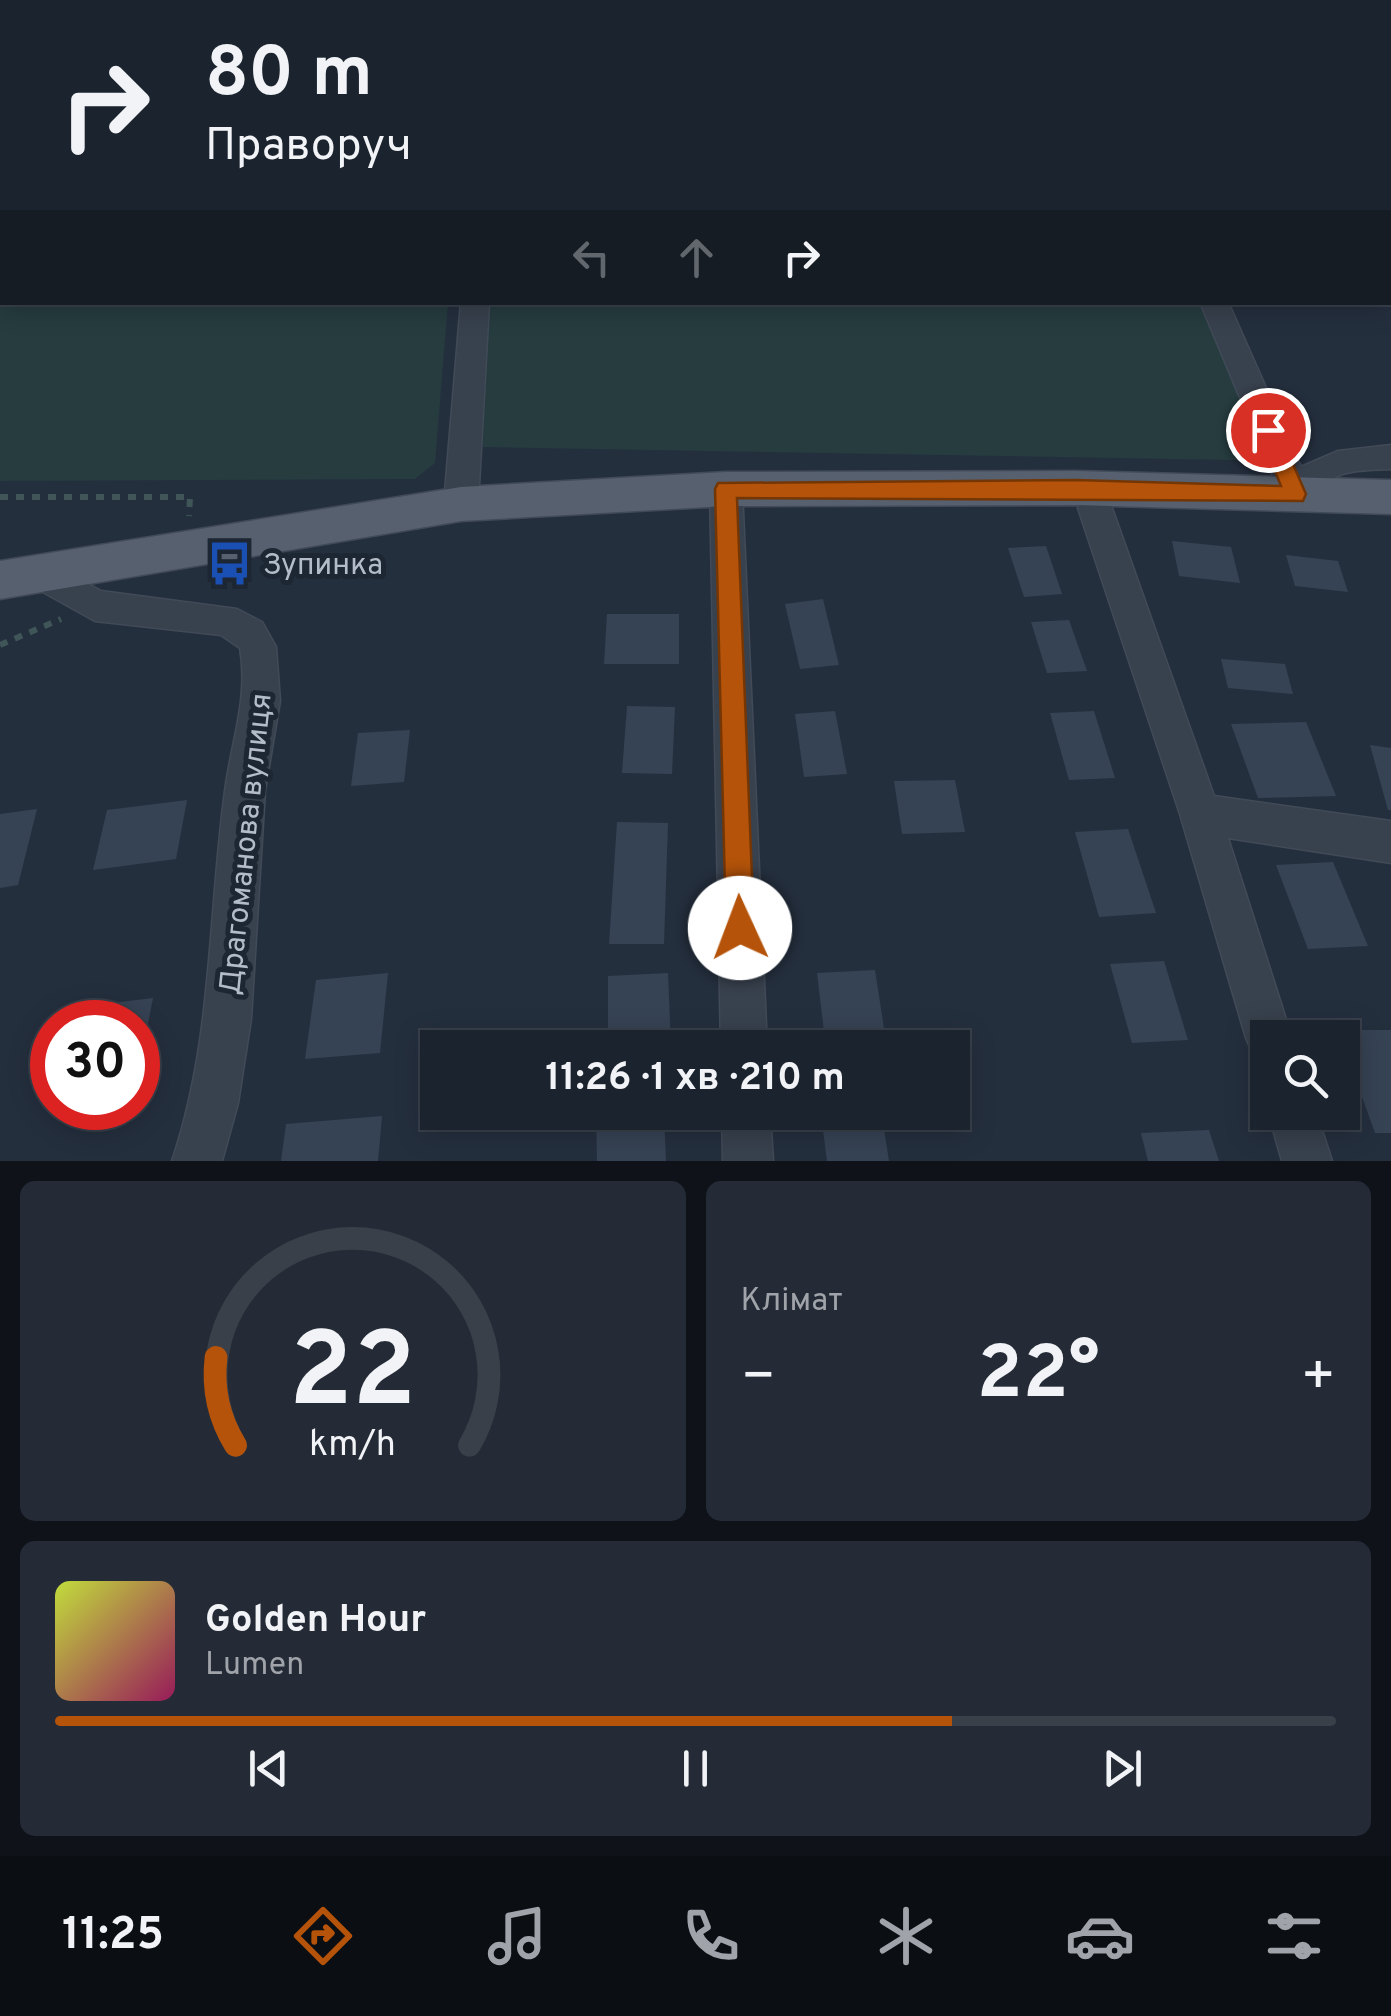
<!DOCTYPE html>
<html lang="uk">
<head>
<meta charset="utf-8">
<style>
	body { margin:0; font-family:Overpass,sans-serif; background:#242b36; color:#f1f3f6; height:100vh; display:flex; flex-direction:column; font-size:38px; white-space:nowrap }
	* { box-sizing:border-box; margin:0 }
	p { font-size:32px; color:#a0a4aa }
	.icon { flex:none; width:55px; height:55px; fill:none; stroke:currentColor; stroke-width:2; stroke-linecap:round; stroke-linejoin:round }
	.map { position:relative; height:1161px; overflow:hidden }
	.drawer { display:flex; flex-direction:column; gap:20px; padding:20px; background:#0f1319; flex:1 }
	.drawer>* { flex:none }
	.banner { position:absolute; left:0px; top:0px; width:1392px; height:305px; box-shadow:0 5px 25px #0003,0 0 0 2px #39404a; background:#1b232e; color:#f1f3f6; overflow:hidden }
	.controls { position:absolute; left:1250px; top:1020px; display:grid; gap:20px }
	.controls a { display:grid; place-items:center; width:110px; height:110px; border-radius:0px; background:#1b232e; box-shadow:0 5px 25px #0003,0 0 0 2px #39404a; font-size:50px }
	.speed { position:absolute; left:30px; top:1000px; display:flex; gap:20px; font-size:50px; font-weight:700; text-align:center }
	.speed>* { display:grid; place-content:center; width:130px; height:130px; border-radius:50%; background:#1b232e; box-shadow:0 5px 25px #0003,0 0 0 2px #39404a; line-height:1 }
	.speed .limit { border:15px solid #d22; background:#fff; color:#111 }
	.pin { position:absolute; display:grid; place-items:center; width:85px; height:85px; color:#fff; margin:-42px; border:5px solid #fff; border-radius:50%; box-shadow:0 2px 10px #0007 }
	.me { position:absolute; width:110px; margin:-55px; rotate:358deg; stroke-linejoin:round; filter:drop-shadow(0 0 8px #0008) }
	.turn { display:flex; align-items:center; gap:35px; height:210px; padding:0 40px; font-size:45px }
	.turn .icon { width:130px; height:130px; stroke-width:2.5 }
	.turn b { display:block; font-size:70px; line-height:85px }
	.lanes { display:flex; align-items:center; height:95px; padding:0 40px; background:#0003; justify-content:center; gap:50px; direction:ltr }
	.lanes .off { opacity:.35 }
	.big { font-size:75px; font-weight:700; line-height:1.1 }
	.drawer .widget { flex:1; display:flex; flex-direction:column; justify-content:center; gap:15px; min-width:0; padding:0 35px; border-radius:15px; background:#242b36 }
	.drawer .dial { align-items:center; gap:0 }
	.dial svg { height:260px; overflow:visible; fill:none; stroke:#39404a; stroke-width:7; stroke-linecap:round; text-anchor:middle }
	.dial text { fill:#f1f3f6; stroke:none }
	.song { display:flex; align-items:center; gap:30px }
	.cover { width:120px; height:120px; border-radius:15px; background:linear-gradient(135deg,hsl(70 70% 55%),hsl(330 70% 35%)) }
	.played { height:10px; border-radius:5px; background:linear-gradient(90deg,#b45309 70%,#39404a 70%) }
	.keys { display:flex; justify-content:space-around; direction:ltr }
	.heat { display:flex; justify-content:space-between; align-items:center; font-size:55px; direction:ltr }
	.drawer .tiles { flex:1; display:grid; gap:20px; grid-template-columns:1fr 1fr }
	.widget:last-child { grid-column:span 2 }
	.trip { position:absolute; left:420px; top:1030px; width:550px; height:100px; border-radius:0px; background:#1b232e; box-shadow:0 5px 25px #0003,0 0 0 2px #39404a; font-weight:700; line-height:100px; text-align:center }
	.tab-bar { display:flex; height:160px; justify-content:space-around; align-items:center; background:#0b0e12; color:#a0a4aa }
	.tab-bar .icon { width:70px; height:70px }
	.tab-bar .active { color:#b45309 }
	.tab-bar b { font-size:45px; color:#f1f3f6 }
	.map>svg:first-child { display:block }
	.green { fill:#263c3f }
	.building { fill:#364354 }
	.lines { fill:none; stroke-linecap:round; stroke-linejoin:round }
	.minor-casing { stroke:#414a57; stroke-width:3 }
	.major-casing { stroke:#414a57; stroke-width:3 }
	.path { stroke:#3f5557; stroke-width:6; stroke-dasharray:8 8; stroke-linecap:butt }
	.minor { fill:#38414e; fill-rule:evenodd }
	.major { fill:#56606e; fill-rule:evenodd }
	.route { fill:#b45309; stroke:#753606; stroke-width:2.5 }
	.labels { text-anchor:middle; stroke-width:10; stroke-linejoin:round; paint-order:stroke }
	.poi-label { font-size:30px; fill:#b4bcc9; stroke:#1d2633; text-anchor:start }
	.street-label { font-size:30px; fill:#b4bcc9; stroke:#1d2633 }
</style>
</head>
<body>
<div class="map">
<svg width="1391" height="1161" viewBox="0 0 1391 1161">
	<rect width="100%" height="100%" fill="#242f3e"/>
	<path class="green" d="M0,0H1095L1096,2H2V302L448,303L435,463L415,479L0,481Z
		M1219,302L1284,461L483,447L486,303Z"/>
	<path class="building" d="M1172,541L1231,547L1240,583L1179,576Z
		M1046,546L1062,594L1024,597L1008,548Z
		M1286,555L1338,561L1348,592L1295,586Z
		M823,599L839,665L800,669L785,604Z
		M607,614H679V664H604Z
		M1069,620L1087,671L1047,673L1031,622Z
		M1221,659L1285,664L1293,694L1228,688Z
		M627,706L675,707L672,774L622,773Z
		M835,711L847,774L804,777L795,714Z
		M1094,711L1115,778L1069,780L1050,713Z
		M1306,722L1336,796L1258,798L1231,724Z
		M410,730L404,782L351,786L358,733Z
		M1370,745L1391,748V810H1388Z
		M955,780L965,832L902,834L894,781Z
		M187,800L176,859L93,870L107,810Z
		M37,809L18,885L0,888V814Z
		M617,822L668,823L664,944H609Z
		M1128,829L1156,913L1099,917L1075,832Z
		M1333,862L1368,946L1308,949L1276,865Z
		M1164,961L1188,1040L1132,1043L1110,964Z
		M875,970L887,1048H826L817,973Z
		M388,973L380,1053L305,1059L316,980Z
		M668,973L671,1048H608V976Z
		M153,998L139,1069L138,1022H75L79,1007Z
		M1338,1030H1391V1133H1375Z
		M596,1112H664L666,1161H597Z
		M382,1116L378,1161H281L286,1124Z
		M883,1123L889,1161H827L823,1130Z
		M1209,1130L1219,1161H1148L1141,1133Z"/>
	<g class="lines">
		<defs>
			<path id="minor" d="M502,0H522V2H502Z
				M1075,0H1095L1096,2H1076Z
				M1348,0H1369L1370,2H1349Z
				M1390,31H1391V45H1390Z
				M1390,147H1391V161H1390Z
				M461,302H489L478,504L473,513L461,517L449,513L444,504Z
				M1200,302H1228L1301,467L1338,451L1391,445V469C1375,470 1356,469 1340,475C1317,484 1311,512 1284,503Z
				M726,476L738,480L742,489L767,1048H721L710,489L714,480Z
				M1095,495L1107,499L1112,508L1214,796L1391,821V863L1228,838L1292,1038H1268V1061L1253,1054L1246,1038L1180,814L1078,508L1083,499Z
				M37,557L101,591L237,609L262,622L276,647L280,701L265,790L251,1019L238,1103L222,1161H172C213,1040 208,916 225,791C231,743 249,698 240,648L221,635L95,621L25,582L20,572L25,562Z
				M722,1112H770L773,1161H723Z
				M1268,1112H1316L1332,1161H1282Z"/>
			<path id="major" d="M1076,471L1391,480V514L1076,505L726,506L461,521L0,599V561L461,487L726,472Z"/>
		</defs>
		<use href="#minor" class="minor-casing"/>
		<use href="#major" class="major-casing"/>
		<path class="path" d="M0,497H190L189,516
			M0,645L61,619"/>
		<use href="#minor" class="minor"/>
		<use href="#major" class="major"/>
	</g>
	<path class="route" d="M1268,423L1278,430L1306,494L1303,501L737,498L754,928L750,938L740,942L730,938L726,928L715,489L718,483L1076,480L1281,486L1258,430Z"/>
	<defs>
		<symbol id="bus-bare" viewBox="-9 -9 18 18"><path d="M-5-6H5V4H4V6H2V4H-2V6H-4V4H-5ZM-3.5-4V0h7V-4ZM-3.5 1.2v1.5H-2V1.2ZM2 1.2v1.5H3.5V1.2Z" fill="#1a4fb4" stroke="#1d2633" stroke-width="2.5" paint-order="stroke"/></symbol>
	</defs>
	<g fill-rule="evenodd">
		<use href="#bus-bare" x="198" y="532" width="63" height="63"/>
	</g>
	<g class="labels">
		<g class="poi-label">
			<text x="263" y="574">Зупинка</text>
		</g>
		<g class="street-label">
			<text transform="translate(245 844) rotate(-84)" y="10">Драгоманова вулиця</text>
		</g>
	</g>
</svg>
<div class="controls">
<a><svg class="icon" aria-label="search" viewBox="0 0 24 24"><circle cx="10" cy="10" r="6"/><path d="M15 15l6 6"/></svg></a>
</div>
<div class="speed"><div class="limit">30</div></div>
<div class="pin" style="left:1268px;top:430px;background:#d93025"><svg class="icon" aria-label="arrive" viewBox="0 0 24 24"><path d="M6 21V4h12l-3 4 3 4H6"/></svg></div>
<svg class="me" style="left:740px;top:928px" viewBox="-20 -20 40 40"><circle r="19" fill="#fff"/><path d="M0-13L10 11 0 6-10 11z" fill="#b45309"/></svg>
<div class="trip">11:26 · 1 хв · 210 m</div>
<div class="banner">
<div class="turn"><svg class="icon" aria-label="right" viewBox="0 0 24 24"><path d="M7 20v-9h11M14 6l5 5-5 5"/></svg><div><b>80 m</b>Праворуч</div></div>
<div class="lanes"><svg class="icon off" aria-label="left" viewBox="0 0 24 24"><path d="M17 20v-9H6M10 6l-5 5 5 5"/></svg><svg class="icon off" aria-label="ahead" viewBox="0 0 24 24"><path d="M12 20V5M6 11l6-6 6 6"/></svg><svg class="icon" aria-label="right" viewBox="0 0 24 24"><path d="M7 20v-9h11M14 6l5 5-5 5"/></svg></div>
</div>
</div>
<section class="drawer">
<div class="tiles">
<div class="widget dial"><svg viewBox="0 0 100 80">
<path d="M14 69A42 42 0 1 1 86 69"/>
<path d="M14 69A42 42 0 0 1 8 42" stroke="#b45309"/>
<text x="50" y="56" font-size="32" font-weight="700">22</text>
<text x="50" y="72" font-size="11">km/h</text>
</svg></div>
<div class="widget"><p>Клімат</p>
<div class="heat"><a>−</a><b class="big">22°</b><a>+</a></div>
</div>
<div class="widget">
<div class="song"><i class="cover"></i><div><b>Golden Hour</b><p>Lumen</p></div></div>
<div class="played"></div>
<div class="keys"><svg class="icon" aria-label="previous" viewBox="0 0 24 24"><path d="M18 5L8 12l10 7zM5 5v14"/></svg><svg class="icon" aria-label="pause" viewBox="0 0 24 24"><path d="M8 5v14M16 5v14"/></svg><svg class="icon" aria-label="next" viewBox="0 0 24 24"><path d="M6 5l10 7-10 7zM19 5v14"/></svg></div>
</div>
</div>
</section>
<nav class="tab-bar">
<b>11:25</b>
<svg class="icon active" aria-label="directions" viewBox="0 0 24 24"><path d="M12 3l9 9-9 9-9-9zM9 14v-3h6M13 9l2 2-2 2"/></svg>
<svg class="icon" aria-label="music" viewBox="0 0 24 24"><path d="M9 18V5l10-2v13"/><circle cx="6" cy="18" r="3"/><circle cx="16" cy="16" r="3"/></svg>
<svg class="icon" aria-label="phone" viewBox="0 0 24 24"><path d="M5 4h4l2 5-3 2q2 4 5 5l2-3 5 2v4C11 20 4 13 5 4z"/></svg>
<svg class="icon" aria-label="climate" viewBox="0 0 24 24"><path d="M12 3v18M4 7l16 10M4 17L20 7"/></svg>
<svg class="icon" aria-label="car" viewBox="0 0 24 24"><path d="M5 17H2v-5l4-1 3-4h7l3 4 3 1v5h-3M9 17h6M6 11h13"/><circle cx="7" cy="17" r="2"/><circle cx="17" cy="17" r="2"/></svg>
<svg class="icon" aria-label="filters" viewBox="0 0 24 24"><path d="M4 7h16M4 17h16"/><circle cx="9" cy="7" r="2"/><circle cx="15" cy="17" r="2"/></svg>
</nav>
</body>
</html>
